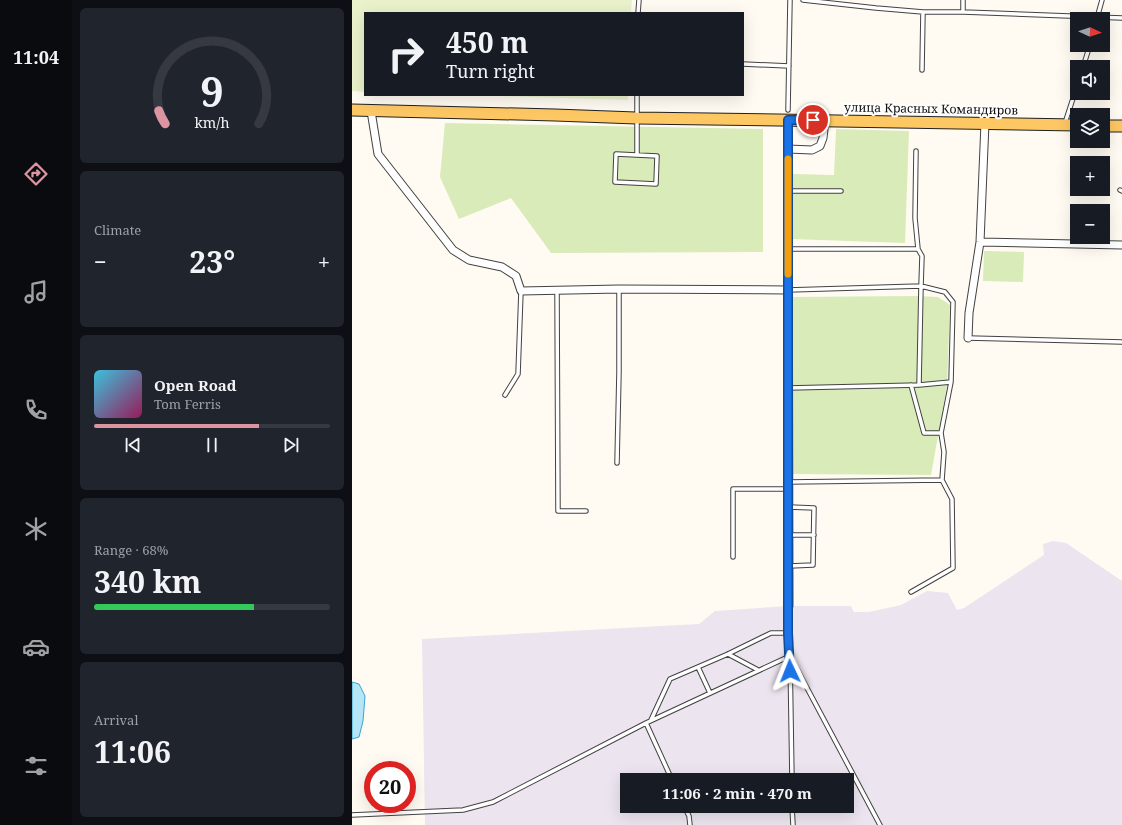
<!DOCTYPE html>
<html lang="en">
<head>
<meta charset="utf-8">
<style>
	body { margin:0; font-family:"Noto Serif",serif; background:#20242c; color:#f1f3f6; height:100vh; display:flex; flex-direction:column; font-size:15px; white-space:nowrap }
	* { box-sizing:border-box; margin:0 }
	p { font-size:13px; color:#9ea1a6 }
	.icon { flex:none; width:22px; height:22px; fill:none; stroke:currentColor; stroke-width:2; stroke-linecap:round; stroke-linejoin:round }
	.map { position:relative; flex:1; overflow:hidden }
	.drawer { display:flex; flex-direction:column; gap:8px; padding:8px; background:#0d0f14; width:280px }
	.drawer>* { flex:none }
	.guide { position:absolute; left:12px; top:12px; width:380px; height:84px; border-radius:0px; box-shadow:0 4px 16px #0002; background:#171b24; color:#f1f3f6; overflow:hidden }
	.needle { width:26px; rotate:93deg }
	.fabs { position:absolute; left:718px; top:12px; display:grid; gap:8px }
	.fabs a { display:grid; place-items:center; width:40px; height:40px; border-radius:0px; background:#171b24; box-shadow:0 4px 16px #0002; font-size:20px }
	.speed { position:absolute; left:12px; top:761px; display:flex; gap:8px; font-size:20px; font-weight:700; text-align:center }
	.speed>* { display:grid; place-content:center; width:52px; height:52px; border-radius:50%; background:#171b24; box-shadow:0 4px 16px #0002; line-height:1 }
	.speed .limit { border:6px solid #d22; background:#fff; color:#111 }
	.pin { position:absolute; display:grid; place-items:center; width:34px; height:34px; color:#fff; margin:-17px; border:2px solid #fff; border-radius:50%; box-shadow:0 1px 4px #0007 }
	.me { position:absolute; width:44px; margin:-22px; rotate:358deg; stroke-linejoin:round; filter:drop-shadow(0 0 3px #0008) }
	.turn { display:flex; align-items:center; gap:14px; height:84px; padding:0 16px; font-size:18px }
	.turn .icon { width:52px; height:52px; stroke-width:2.5 }
	.turn b { display:block; font-size:28px; line-height:34px }
	.big { font-size:30px; font-weight:700; line-height:1.1 }
	.drawer .card { flex:1; display:flex; flex-direction:column; justify-content:center; gap:6px; min-width:0; padding:0 14px; border-radius:6px; background:#20242c }
	.drawer .dial { align-items:center; gap:0 }
	.dial svg { height:104px; overflow:visible; fill:none; stroke:#363941; stroke-width:7; stroke-linecap:round; text-anchor:middle }
	.dial text { fill:#f1f3f6; stroke:none }
	.song { display:flex; align-items:center; gap:12px }
	.cover { width:48px; height:48px; border-radius:6px; background:linear-gradient(135deg,hsl(190 70% 55%),hsl(330 70% 35%)) }
	.played { height:4px; border-radius:2px; background:linear-gradient(90deg,#dd94a1 70%,#363941 70%) }
	.keys { display:flex; justify-content:space-around; direction:ltr }
	.heat { display:flex; justify-content:space-between; align-items:center; font-size:22px; direction:ltr }
	.charge { height:6px; border-radius:3px; background:linear-gradient(90deg,#34c759 68%,#363941 0) }
	.trip { position:absolute; left:268px; top:773px; width:234px; height:40px; border-radius:0px; background:#171b24; box-shadow:0 4px 16px #0002; font-weight:700; line-height:40px; text-align:center }
	main { display:flex; flex:1; min-height:0 }
	.tab-bar { display:flex; flex-direction:column; width:72px; justify-content:space-around; align-items:center; background:#090b0e; color:#9ea1a6 }
	.tab-bar .icon { width:28px; height:28px }
	.tab-bar .on { color:#dd94a1 }
	.tab-bar b { font-size:18px; color:#f1f3f6 }
	.map>svg:first-child { display:block }
	.industrial { fill:#ece4ee; fill-rule:evenodd }
	.green { fill:#d9ebb9 }
	.pitch { fill:#e9f2cb }
	.water { fill:#b4e6f8; stroke:#38a5d2 }
	.lines { fill:none; stroke-linecap:round; stroke-linejoin:round }
	.service-casing { stroke:#424242; stroke-width:5.5 }
	.minor-casing { stroke:#424242; stroke-width:9 }
	.primary-casing { stroke:#202020; stroke-width:13 }
	.service { stroke:#fff; stroke-width:3.5 }
	.minor { stroke:#fff; stroke-width:7 }
	.primary { stroke:#fdc764; stroke-width:11 }
	.route-casing { stroke:#114b97; stroke-width:10 }
	.route { stroke:#1a73e8; stroke-width:7 }
	.slow { stroke:#f59e0b; stroke-width:7 }
	.labels { text-anchor:middle; stroke-width:4; stroke-linejoin:round; paint-order:stroke }
	.street-label { font-size:12px; fill:#0f0f0f; stroke:#fff }
</style>
</head>
<body>
<main>
<nav class="tab-bar">
<b>11:04</b>
<svg class="icon on" aria-label="directions" viewBox="0 0 24 24"><path d="M12 3l9 9-9 9-9-9zM9 14v-3h6M13 9l2 2-2 2"/></svg>
<svg class="icon" aria-label="music" viewBox="0 0 24 24"><path d="M9 18V5l10-2v13"/><circle cx="6" cy="18" r="3"/><circle cx="16" cy="16" r="3"/></svg>
<svg class="icon" aria-label="phone" viewBox="0 0 24 24"><path d="M5 4h4l2 5-3 2q2 4 5 5l2-3 5 2v4C11 20 4 13 5 4z"/></svg>
<svg class="icon" aria-label="climate" viewBox="0 0 24 24"><path d="M12 3v18M4 7l16 10M4 17L20 7"/></svg>
<svg class="icon" aria-label="car" viewBox="0 0 24 24"><path d="M5 17H2v-5l4-1 3-4h7l3 4 3 1v5h-3M9 17h6M6 11h13"/><circle cx="7" cy="17" r="2"/><circle cx="17" cy="17" r="2"/></svg>
<svg class="icon" aria-label="filters" viewBox="0 0 24 24"><path d="M4 7h16M4 17h16"/><circle cx="9" cy="7" r="2"/><circle cx="15" cy="17" r="2"/></svg>
</nav>
<section class="drawer">
<div class="card dial"><svg viewBox="0 0 100 80">
<path d="M14 69A42 42 0 1 1 86 69"/>
<path d="M14 69A42 42 0 0 1 9 59" stroke="#dd94a1"/>
<text x="50" y="56" font-size="32" font-weight="700">9</text>
<text x="50" y="72" font-size="11">km/h</text>
</svg></div>
<div class="card"><p>Climate</p>
<div class="heat"><a>−</a><b class="big">23°</b><a>+</a></div>
</div>
<div class="card">
<div class="song"><i class="cover"></i><div><b>Open Road</b><p>Tom Ferris</p></div></div>
<div class="played"></div>
<div class="keys"><svg class="icon" aria-label="previous" viewBox="0 0 24 24"><path d="M18 5L8 12l10 7zM5 5v14"/></svg><svg class="icon" aria-label="pause" viewBox="0 0 24 24"><path d="M8 5v14M16 5v14"/></svg><svg class="icon" aria-label="next" viewBox="0 0 24 24"><path d="M6 5l10 7-10 7zM19 5v14"/></svg></div>
</div>
<div class="card"><p>Range · 68%</p><b class="big">340 km</b><div class="charge"></div></div>
<div class="card"><p>Arrival</p><b class="big">11:06</b></div>
</section>
<div class="map">
<svg width="770" height="825" viewBox="0 0 770 825">
	<rect width="100%" height="100%" fill="#fffbf2"/>
	<path class="industrial" d="M701,541L714,543L770,581V825H73L70,639L347,624L363,611L437,606H499L502,612H517L549,605L575,591L596,593L605,610L612,608L692,555L691,544ZM275,780H495V806H275Z"/>
	<path class="green" d="M93,123L411,129V252L199,253L159,198L107,219L88,177Z
		M484,129L557,131L553,243L439,239L441,174L482,175Z
		M632,251L672,252L671,282L631,281Z
		M566,296L586,297L598,305L595,386L579,475L441,474L439,297Z"/>
	<path class="pitch" d="M0,0H280L279,13H13V92L0,91Z
		M119,95H276V100Z"/>
	<path class="water" d="M0,682L7,684L13,696L11,721L7,737L0,739Z"/>
	<g class="lines">
		<defs>
			<path id="service" d="M451,0L524,8L571,12H611L770,18
				M611,0V12
				M286,13L287,0
				M745,18L750,0
				M391,64L437,66
				M731,67L738,45
				M570,70L571,12
				M285,95V155
				M436,110L438,0
				M713,123L725,86
				M564,151L563,218L566,249
				M264,154L305,156L304,184L263,182Z
				M768,190L770,191
				M436,191H489
				M436,249H566L570,256L569,286L436,290
				M205,290L206,511H234
				M616,338L770,342
				M559,385L572,433H589L599,382L601,302L593,292L569,286L567,385
				M436,388L567,385L599,382
				M153,395L166,374L169,291
				M589,433L592,452L590,480
				M265,463L267,372V289
				M437,482L590,480L600,499L601,568L559,592
				M437,507L462,508L461,565L437,566
				M437,535H462
				M381,557V489H437
				M437,606L436,633L438,656L440,780
				M376,654L406,670
				M346,667L358,693
				M299,720L318,679L376,654L419,633H436
				M294,723L320,780
				M332,806L337,816L338,825
				M440,806L441,825
				M0,815L111,810L141,802L294,723L438,656L528,825"/>
			<path id="minor" d="M19,111L26,154L101,250L117,260L150,267L164,276L169,291L267,289L436,290
				M436,120L437,606
				M436,149L460,150L468,146L471,138L473,120
				M628,242L770,245
				M616,338L617,313L628,242L633,123"/>
			<path id="primary" d="M0,110L203,115L284,118L426,120L725,125
				M751,126H770"/>
		</defs>
		<use href="#service" class="service-casing"/>
		<use href="#minor" class="minor-casing"/>
		<use href="#primary" class="primary-casing"/>
		<use href="#service" class="service"/>
		<use href="#minor" class="minor"/>
		<use href="#primary" class="primary"/>
	</g>
	<g class="lines">
		<defs>
			<path id="route" d="M438,671L436,633V120H461"/>
		</defs>
		<use href="#route" class="route-casing"/>
		<use href="#route" class="route"/>
		<path class="slow" d="M436,159V274"/>
	</g>
	<g class="labels">
		<g class="street-label">
			<text transform="translate(579 109) rotate(1)" y="4">улица Красных Командиров</text>
		</g>
	</g>
</svg>
<div class="fabs">
<a><svg class="needle" viewBox="-14 -14 28 28"><path d="M0-13l5 13h-10z" fill="#e53935"/><path d="M0 13l5-13h-10z" fill="#9ea1a6"/></svg></a>
<a><svg class="icon" aria-label="sound" viewBox="0 0 24 24"><path d="M4 9h4l5-4v14l-5-4H4zM17 9q2 3 0 6"/></svg></a>
<a><svg class="icon" aria-label="layers" viewBox="0 0 24 24"><path d="M12 4l9 5-9 5-9-5zM3 14l9 5 9-5"/></svg></a>
<a>+</a>
<a>−</a>
</div>
<div class="speed"><div class="limit">20</div></div>
<div class="pin" style="left:461px;top:120px;background:#d93025"><svg class="icon" aria-label="arrive" viewBox="0 0 24 24"><path d="M6 21V4h12l-3 4 3 4H6"/></svg></div>
<svg class="me" style="left:438px;top:671px" viewBox="-20 -20 40 40"><path d="M0-17L14 15 0 8-14 15z" fill="#1a73e8" stroke="#fff" stroke-width="4"/></svg>
<div class="trip">11:06 · 2 min · 470 m</div>
<div class="guide">
<div class="turn"><svg class="icon" aria-label="right" viewBox="0 0 24 24"><path d="M7 20v-9h11M14 6l5 5-5 5"/></svg><div><b>450 m</b>Turn right</div></div>
</div>
</div>
</main>
</body>
</html>
